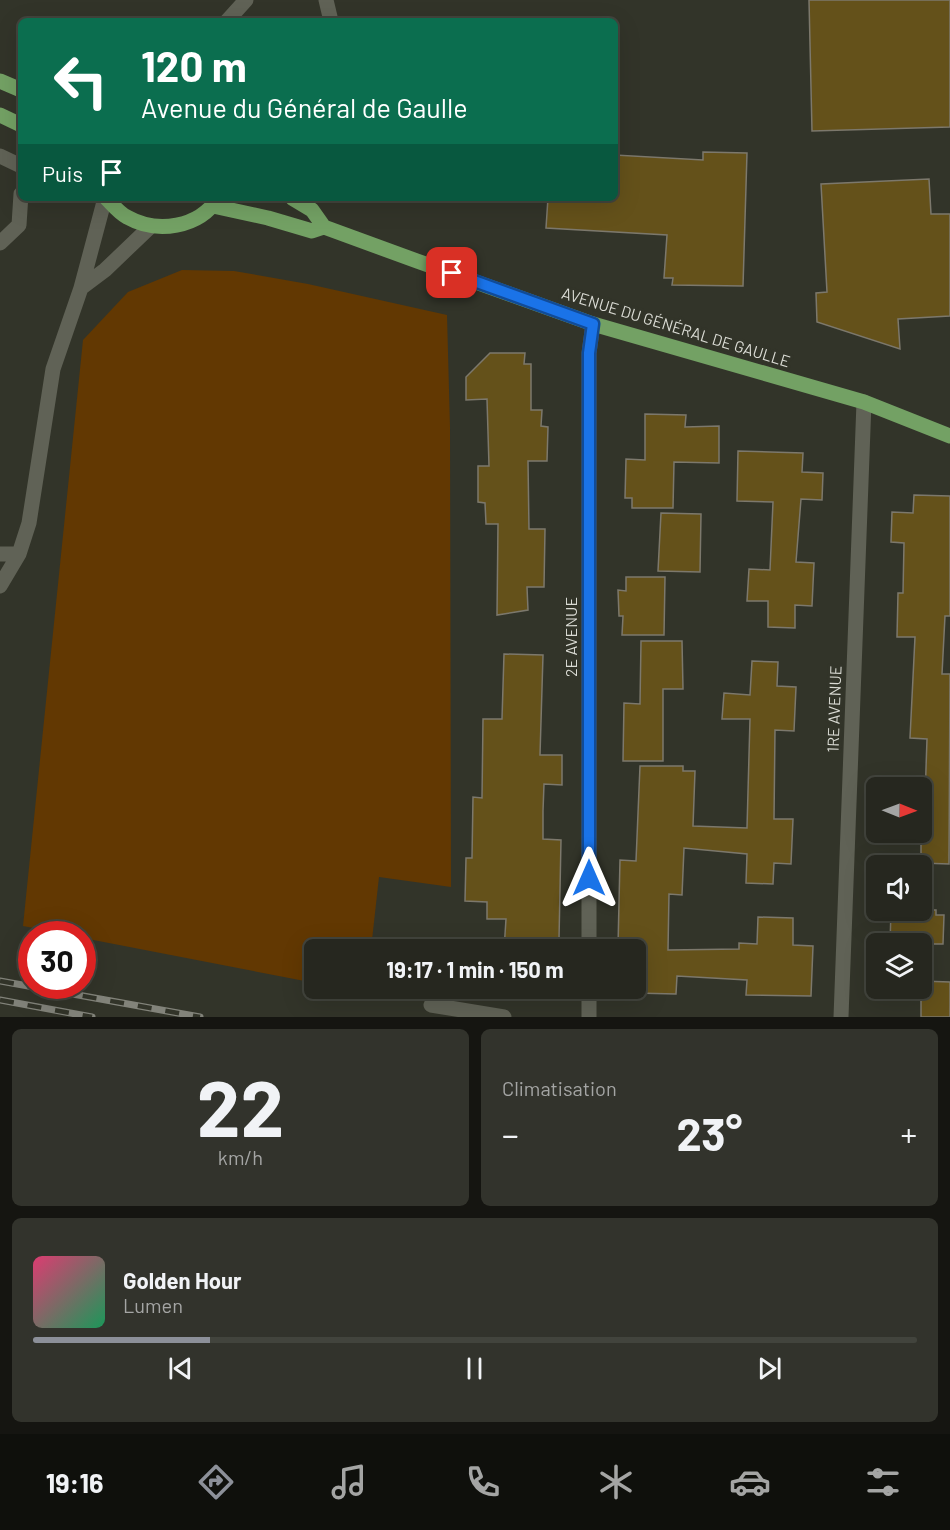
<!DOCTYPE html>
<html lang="fr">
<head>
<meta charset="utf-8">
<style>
	body { margin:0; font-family:Barlow,sans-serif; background:#32332c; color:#f1f3f6; height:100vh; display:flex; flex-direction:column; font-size:22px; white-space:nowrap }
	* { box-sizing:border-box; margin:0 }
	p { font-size:20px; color:#a4a5a4 }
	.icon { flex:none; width:33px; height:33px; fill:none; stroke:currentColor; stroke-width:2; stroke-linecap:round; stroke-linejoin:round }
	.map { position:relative; height:1017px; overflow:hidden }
	.side { display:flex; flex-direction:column; gap:12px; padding:12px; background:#151511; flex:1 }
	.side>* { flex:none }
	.top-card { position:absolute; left:18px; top:18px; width:600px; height:183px; border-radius:9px; box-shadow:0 6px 24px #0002,0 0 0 2px #42443d; background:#0b6e4f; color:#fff; overflow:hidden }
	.needle { width:39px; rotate:91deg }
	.tools { position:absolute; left:866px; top:777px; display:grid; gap:12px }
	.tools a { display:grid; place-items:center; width:66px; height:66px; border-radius:9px; background:#26271f; box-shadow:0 6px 24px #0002,0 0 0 2px #42443d; font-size:30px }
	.speed { position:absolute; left:18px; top:921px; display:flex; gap:12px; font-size:30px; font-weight:700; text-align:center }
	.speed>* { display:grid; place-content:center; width:78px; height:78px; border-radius:50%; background:#26271f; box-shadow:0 6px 24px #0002,0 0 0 2px #42443d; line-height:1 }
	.speed .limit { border:9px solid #d22; background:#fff; color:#111 }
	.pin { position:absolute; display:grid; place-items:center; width:51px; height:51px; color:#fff; margin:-26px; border-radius:12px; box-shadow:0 3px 9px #0006 }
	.me { position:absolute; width:66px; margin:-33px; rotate:0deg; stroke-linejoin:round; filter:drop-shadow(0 0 4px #0008) }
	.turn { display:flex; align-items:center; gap:21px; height:126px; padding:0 24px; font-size:27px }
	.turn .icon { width:78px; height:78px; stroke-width:2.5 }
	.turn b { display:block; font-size:42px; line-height:51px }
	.then { display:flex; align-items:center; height:57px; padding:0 24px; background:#0003; gap:12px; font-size:22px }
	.big { font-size:45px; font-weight:700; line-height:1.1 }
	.side .tile { flex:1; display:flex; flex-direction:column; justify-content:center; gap:9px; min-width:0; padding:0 21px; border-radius:9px; background:#32332c }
	.side .dial { align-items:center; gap:0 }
	.dial b { font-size:78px; line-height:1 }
	.song { display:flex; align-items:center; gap:18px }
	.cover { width:72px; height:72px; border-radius:9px; background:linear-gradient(135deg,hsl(340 70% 55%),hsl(150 70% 35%)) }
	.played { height:6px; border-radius:3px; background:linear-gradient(90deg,#8c9099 20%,#42443d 20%) }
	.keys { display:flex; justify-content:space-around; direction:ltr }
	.heat { display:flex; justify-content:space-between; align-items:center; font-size:33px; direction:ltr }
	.side .tiles { flex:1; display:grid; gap:12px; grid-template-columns:1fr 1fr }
	.tile:last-child { grid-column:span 2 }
	.trip { position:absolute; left:304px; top:939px; width:342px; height:60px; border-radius:9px; background:#26271f; box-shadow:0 6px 24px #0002,0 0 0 2px #42443d; font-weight:700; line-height:60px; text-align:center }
	.tabs { display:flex; height:96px; justify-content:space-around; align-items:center; background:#0f100c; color:#a4a5a4 }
	.tabs .icon { width:42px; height:42px }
	.tabs .selected { color:#8c9099 }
	.tabs b { font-size:27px; color:#f1f3f6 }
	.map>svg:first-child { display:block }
	.green { fill:#623802 }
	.building { fill:#64511a; stroke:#7c786c; stroke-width:1.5 }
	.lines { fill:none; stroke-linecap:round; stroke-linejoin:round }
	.minor { stroke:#606256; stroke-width:15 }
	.major { stroke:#73a164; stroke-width:15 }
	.rail-casing { stroke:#82837a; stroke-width:7 }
	.rail { stroke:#323429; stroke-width:4.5; stroke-dasharray:14; stroke-linecap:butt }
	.route-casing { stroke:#114b97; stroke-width:15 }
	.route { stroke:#1a73e8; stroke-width:10 }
	.labels { text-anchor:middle; stroke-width:6; stroke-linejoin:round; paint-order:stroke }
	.street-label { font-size:16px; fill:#dadbd4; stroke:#323429 }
</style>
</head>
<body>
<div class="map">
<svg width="950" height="1017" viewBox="0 0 950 1017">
	<rect width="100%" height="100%" fill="#323429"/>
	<path class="green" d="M182,270L234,271L308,284L447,315L450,427L451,887L379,877L371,949L315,950V983L83,938L82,934H65L23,926L83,340L128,292Z"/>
	<path class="building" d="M809,0H950V127L812,131Z
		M703,152L747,153L743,286L672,285L673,278H664L667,235L546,228L548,198H615V155L703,160Z
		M929,179L931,214H950V316L898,319L900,349L817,322L816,293L827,292L821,184Z
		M490,353H525L524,364H531V410H542L541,426L548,427L547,461H528L529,529H545L544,587H527L528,610L497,615L498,524H486L485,503L478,502V466H489L487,399L466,400V377Z
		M645,414L686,415L685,427L719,426V463L674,462L673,508H632V498H625L626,459L645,460Z
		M738,451L803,453L802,472L823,473L822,500L801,499L796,562L814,563L812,606L795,605V628L768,627V601H747L749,569L770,570L773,502L737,501Z
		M914,495L950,496V616H945L942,674H950L949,864L921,863V798H925L927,739L910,738L915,637H897L898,593H903L904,543L891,542L892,512L913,513Z
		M661,513L701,514L700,572L658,571Z
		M626,577H665L664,635H622L623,616H619L618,590L626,591Z
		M641,641H682L683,689H663V761H623L624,703L640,704Z
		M504,654L543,655L540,755H562V785L544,784L543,811V839L561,840L559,939L541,938V950H504L506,919H487V902L465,901L466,858H472L473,797L482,798L483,719H502Z
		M752,661L778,662L777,686L796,687L794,731L775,730L774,819H793L791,864L774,863L773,884L746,883L747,854L684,848L682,895L669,894L668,950L739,949V943L757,944L758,917L793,918V945L813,946L811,996L746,995L747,980L677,976L676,994L634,993V988H636L635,947L618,946L620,860L636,861L640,766H683V771H695L693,826L747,828L750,719H722L724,693L750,695Z
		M891,910H936V915H944L943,944H890Z
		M921,981L950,982V1017H921Z"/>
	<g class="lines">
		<path class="minor" d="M326,0L331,21
			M227,21L246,0
			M0,156L21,166
			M0,243L19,225L21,194
			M81,288L105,270L151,226
			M0,554H19
			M0,586L19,554L29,523L53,369L81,288L105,198
			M589,950V353L593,324
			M431,1005L504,1017
			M589,1017V988
			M841,1017L864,402"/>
		<path class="major" d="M0,81L21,90
			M0,115L21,125
			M106,198C112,204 119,213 127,217C157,234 199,228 218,198
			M292,198L312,210L324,227L417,261L593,324L864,402L950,436
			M213,206L268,218L312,231L324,227"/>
		<defs>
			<path id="rail" d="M0,981L200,1017
				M0,1000L92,1017"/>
		</defs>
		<use href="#rail" class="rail-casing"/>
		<use href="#rail" class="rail"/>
	</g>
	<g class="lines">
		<defs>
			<path id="route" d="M452,273L593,324L589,353V878"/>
		</defs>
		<use href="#route" class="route-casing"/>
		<use href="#route" class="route"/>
	</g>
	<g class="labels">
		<g class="street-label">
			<text transform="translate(676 327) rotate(17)" y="6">AVENUE DU GÉNÉRAL DE GAULLE</text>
			<text transform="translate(571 637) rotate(-90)" y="6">2E AVENUE</text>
			<text transform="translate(834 709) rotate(-88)" y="6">1RE AVENUE</text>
		</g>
	</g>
</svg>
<div class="tools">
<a><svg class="needle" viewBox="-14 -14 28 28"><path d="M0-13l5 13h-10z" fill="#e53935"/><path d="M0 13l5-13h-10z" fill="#a4a5a4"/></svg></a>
<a><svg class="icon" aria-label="sound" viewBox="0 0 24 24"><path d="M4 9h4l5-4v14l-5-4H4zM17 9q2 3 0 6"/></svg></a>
<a><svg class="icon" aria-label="layers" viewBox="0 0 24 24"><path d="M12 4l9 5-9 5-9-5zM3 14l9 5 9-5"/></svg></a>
</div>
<div class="speed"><div class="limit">30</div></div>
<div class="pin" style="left:452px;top:273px;background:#d93025"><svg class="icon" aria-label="arrive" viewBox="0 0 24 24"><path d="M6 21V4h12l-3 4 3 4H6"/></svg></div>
<svg class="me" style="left:589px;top:878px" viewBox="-20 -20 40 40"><path d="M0-17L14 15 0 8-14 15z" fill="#1a73e8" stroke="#fff" stroke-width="4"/></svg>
<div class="trip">19:17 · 1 min · 150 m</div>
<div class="top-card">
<div class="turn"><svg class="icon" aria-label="left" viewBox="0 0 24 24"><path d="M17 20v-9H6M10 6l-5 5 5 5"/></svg><div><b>120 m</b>Avenue du Général de Gaulle</div></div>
<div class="then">Puis<svg class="icon" aria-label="arrive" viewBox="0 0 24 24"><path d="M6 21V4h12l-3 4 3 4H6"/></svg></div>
</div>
</div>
<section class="side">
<div class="tiles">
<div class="tile dial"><b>22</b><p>km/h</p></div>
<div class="tile"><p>Climatisation</p>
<div class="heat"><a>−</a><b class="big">23°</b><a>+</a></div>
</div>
<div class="tile">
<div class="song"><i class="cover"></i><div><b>Golden Hour</b><p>Lumen</p></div></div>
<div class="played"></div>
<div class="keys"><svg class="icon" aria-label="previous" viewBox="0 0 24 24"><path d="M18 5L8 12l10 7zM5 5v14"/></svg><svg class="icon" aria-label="pause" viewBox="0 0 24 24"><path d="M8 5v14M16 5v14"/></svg><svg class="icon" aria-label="next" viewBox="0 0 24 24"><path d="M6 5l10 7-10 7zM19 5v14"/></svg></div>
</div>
</div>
</section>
<nav class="tabs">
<b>19:16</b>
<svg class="icon selected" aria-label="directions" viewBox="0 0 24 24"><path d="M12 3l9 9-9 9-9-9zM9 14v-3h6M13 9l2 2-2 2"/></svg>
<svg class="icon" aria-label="music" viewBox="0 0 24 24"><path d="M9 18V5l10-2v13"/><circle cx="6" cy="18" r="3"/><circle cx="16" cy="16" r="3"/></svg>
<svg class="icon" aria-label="phone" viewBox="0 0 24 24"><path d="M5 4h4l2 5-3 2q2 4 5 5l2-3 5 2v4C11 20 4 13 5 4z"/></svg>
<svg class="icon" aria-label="climate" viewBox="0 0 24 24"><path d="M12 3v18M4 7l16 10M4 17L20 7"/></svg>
<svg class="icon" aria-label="car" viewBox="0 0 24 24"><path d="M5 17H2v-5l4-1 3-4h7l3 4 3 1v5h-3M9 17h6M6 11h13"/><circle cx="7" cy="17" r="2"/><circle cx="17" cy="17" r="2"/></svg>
<svg class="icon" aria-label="filters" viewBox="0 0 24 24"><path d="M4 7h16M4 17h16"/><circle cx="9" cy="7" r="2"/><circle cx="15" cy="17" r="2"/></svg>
</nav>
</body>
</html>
